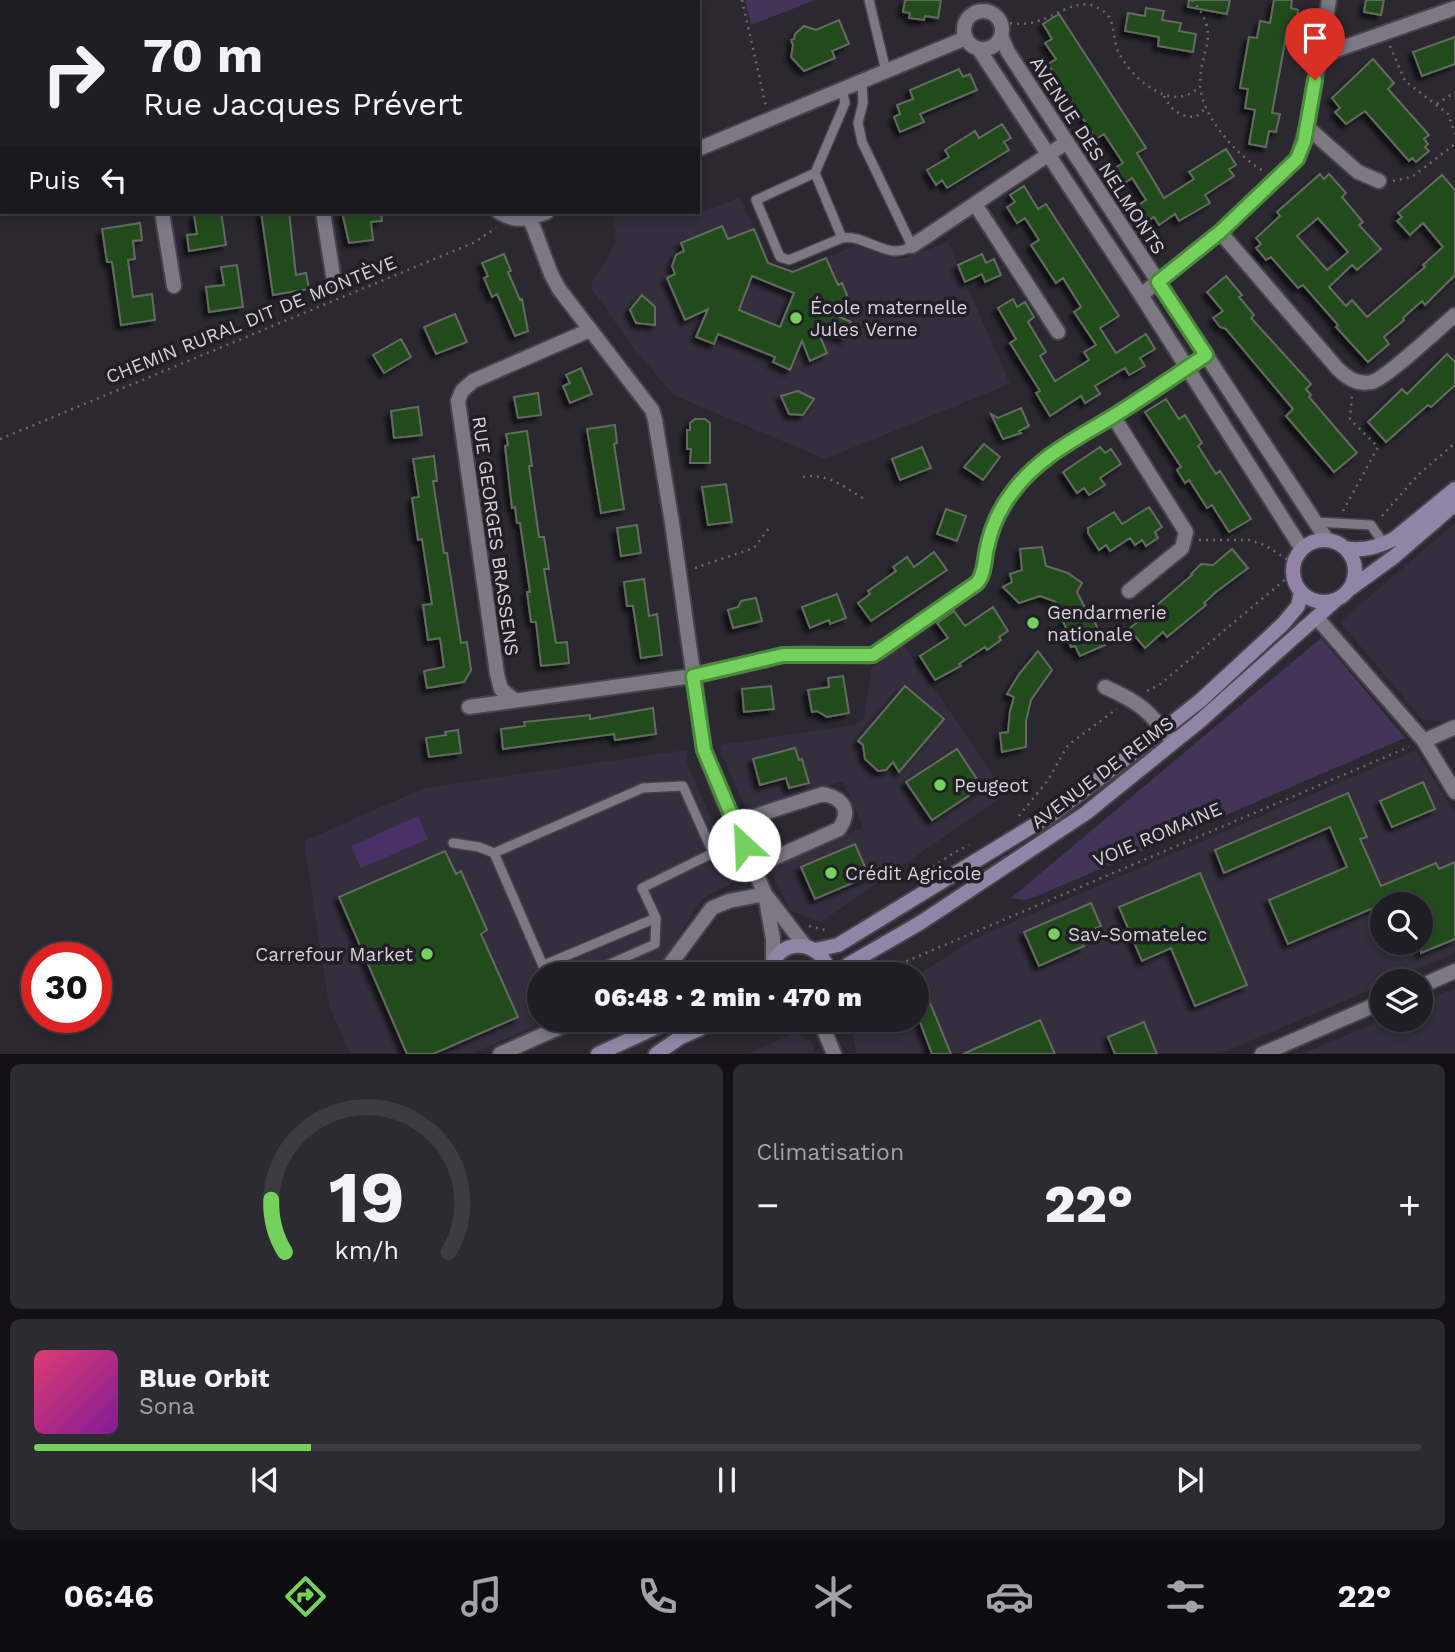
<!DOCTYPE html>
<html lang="fr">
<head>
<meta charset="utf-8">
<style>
	body { margin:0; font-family:"Work Sans",sans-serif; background:#2d2b32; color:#f1f3f6; height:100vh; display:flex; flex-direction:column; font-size:26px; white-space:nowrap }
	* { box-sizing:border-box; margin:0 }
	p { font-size:23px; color:#a2a2a7 }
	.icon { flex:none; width:38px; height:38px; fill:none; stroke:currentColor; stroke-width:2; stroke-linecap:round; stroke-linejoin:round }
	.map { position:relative; height:1054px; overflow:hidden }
	.panel { display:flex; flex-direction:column; gap:10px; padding:10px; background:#121014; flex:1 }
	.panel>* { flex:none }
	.hud { position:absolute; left:0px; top:0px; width:700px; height:214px; box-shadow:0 4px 10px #0003,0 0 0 2px #3d3c42; background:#201e25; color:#f1f3f6; overflow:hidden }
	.fabs { position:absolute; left:1370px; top:892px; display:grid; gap:14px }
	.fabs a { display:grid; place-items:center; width:63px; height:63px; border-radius:50%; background:#201e25; box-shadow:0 4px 10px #0003,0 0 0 2px #3d3c42; font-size:35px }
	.speed { position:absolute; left:21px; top:942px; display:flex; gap:14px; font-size:35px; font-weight:700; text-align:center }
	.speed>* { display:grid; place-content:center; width:91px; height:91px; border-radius:50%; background:#201e25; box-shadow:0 4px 10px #0003,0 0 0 2px #3d3c42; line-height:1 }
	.speed .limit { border:10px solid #d22; background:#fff; color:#111 }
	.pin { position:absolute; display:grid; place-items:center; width:60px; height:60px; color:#fff; margin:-72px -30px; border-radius:50% 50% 50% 0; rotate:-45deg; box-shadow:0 0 7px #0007 }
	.pin .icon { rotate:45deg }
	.me { position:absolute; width:77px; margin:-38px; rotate:335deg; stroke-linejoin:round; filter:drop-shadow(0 0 5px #0008) }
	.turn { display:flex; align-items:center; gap:24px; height:147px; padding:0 28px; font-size:32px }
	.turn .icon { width:91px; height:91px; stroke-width:2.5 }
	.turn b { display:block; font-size:49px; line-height:60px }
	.then { display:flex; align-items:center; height:66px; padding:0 28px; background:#0003; gap:14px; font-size:26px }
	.big { font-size:52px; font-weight:800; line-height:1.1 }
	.panel .tile { flex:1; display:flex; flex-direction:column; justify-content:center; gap:10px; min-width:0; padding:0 24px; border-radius:10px; background:#2d2b32 }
	.panel .dial { align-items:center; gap:0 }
	.dial svg { height:182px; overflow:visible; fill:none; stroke:#3d3c42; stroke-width:7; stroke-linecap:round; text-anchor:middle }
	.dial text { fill:#f1f3f6; stroke:none }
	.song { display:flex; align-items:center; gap:21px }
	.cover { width:84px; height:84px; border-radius:10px; background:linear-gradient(135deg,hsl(340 70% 55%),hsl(290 70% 35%)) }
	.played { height:7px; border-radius:4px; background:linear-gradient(90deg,#74d25c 20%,#3d3c42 20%) }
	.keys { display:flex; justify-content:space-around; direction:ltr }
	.heat { display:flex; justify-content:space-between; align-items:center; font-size:38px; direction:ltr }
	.panel .tiles { flex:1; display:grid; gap:10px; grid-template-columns:1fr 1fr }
	.tile:last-child { grid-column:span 2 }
	.trip { position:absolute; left:527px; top:962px; width:402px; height:70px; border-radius:35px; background:#201e25; box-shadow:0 4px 10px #0003,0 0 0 2px #3d3c42; font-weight:800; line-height:70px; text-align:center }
	.tabs { display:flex; height:112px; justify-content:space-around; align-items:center; background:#0d0c0f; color:#a2a2a7 }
	.tabs .icon { width:49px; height:49px }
	.tabs .current { color:#74d25c }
	.tabs b { font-size:32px; color:#f1f3f6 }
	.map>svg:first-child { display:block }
	.built { fill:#342e3d; fill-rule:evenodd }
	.green { fill:#433458 }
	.water { fill:#483166 }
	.building { fill:#244c1a; stroke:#636b61; stroke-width:2; fill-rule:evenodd; filter:url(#shadow) }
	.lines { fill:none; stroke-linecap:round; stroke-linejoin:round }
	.service-casing { stroke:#46434b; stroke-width:12 }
	.minor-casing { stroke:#46434b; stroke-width:18 }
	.tertiary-casing { stroke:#46434b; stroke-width:18 }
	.secondary-casing { stroke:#46434b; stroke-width:18 }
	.path { stroke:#6a676f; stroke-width:2.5; stroke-dasharray:2 5; stroke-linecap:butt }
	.service { stroke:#7c7884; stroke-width:9 }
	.minor { stroke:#7c7884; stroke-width:14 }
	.tertiary { stroke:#7c7884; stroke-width:14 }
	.secondary { stroke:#9184a5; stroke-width:14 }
	.route-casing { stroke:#4b883c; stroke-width:18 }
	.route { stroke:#74d25c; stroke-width:12 }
	.poi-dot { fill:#74d25c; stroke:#221e27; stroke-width:2.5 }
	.labels { text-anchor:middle; stroke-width:7; stroke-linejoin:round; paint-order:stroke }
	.street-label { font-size:19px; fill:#d5d3d9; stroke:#221e27 }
	.poi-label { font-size:19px; fill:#d5d3d9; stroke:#221e27; text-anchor:start }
</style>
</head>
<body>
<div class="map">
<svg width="1455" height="1054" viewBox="0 0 1455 1054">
	<defs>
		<filter id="shadow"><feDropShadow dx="-4.5" dy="4.5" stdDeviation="2" flood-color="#0009"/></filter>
	</defs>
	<rect width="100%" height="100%" fill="#2b2831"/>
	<path class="built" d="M740,197L768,262L793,272L861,243L896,257L905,258L948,242L1010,384L825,459L673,395L633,347L591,288L592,281L607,260L614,244L616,232L612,212L698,211L703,212Z
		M1455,523V717L1442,722L1422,719L1340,622Z
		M904,645L1006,794L821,922L791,911L772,873L775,866L863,827L843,781L746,809L721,753L720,745L854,725L864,718L872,668Z
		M686,750L687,763L738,880L702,899L656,972L652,975H539V1020H551L473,1053H350L329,1006L304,841L424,788Z
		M1416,750L1455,814V953L1389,982H1382V985L1222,1053H857L849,1020H917V975L978,937ZM1382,905H1421V943H1382Z
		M1455,988V1053H1304L1382,1020H1421V1003Z
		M795,1033L811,1041L816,1053H749Z"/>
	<path class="green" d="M745,0H815L751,25Z
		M1321,638L1405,738L1035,897L1023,900L1011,898Z"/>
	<path class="water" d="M418,816L428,839L361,868L351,846Z"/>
	<path class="building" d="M905,0H941L938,18L925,16L924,20L909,18L910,13L903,12Z
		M1189,0H1230L1227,14L1188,7Z
		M1274,0H1292L1291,8L1298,10L1295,27L1288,26L1272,113L1280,114L1276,132L1269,131L1266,147L1249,144L1255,110L1245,108L1248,89L1240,88L1249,37L1257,38L1260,21L1270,23Z
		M1366,0H1384L1381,15L1364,12Z
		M1146,8L1164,11L1162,20L1181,23L1179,31L1196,34L1193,52L1158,46L1159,37L1125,31L1128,13L1145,16Z
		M1059,14L1146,148L1137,153L1164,198L1194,179L1189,172L1226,149L1236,165L1229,169L1234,176L1205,195L1210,203L1179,221L1175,214L1159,225L1154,217L1147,222L1137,206L1146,200L1132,178L1125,183L1115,168L1123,163L1104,134L1096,139L1048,64L1056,59L1045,43L1052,39L1043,24Z
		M839,20L849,44L832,51L835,58L804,71L791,57L793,45L791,40L794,39L795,34L804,26L816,30Z
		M1455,37V64L1422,76L1413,52Z
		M1373,59L1394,83L1388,89L1429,135L1424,139L1428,144L1425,147L1429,151L1416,162L1412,158L1409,161L1365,111L1346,124L1335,112L1340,108L1332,98Z
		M959,69L963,77L970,74L977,90L920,114L924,122L900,132L894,117L900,114L897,105L913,99L910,90Z
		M1002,124L1011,138L1004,142L1009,150L947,188L942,180L936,185L927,170L949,157L945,150L975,131L979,138Z
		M1320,174L1324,179L1329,174L1346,193L1342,197L1363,222L1359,225L1381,249L1357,270L1352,265L1329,287L1346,306L1352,300L1367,317L1425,267L1423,265L1443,247L1423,223L1410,235L1397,221L1402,217L1398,213L1442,175L1455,190V275L1425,305L1422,301L1403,318L1404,320L1384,337L1389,344L1368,362L1336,327L1338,325L1303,285L1298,288L1271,257L1266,260L1256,248L1261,244L1256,238L1280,216L1277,212ZM1318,218L1348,252L1327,270L1297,236Z
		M1024,186L1038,209L1046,204L1119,316L1100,328L1116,353L1146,334L1155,349L1140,358L1145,366L1129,375L1125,368L1095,386L1100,394L1085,403L1081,396L1050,416L1036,393L1040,391L1010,343L1016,339L998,308L1013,299L1017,307L1025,302L1034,317L1028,322L1046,352L1040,356L1055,381L1089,360L1084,352L1096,345L1074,312L1081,307L1063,278L1056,283L1031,245L1039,240L1025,218L1017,223L1007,207L1015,202L1010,195Z
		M221,212L226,245L189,251L187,235L197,234L194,215Z
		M261,212H289L296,275L306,273L309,289L273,295Z
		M342,212H381L382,221L371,222L373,240L349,243Z
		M140,223L142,240L133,241L135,259L128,260L133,297L152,294L155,320L121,325L112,262H107L102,229Z
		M722,226L728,239L754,229L768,263L793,272L826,258L838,285L842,283L849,300L824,310L851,322L844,339L817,329L827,353L810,361L802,341L790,370L773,362L775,357L718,334L714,344L696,337L708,309L685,320L667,278L675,274L672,266L676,255L684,251L681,243ZM752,276L794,293L780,327L739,310Z
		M504,254L511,271L508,272L520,300L522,299L528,331L515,336L497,294L492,297L484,278L488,276L482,263Z
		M982,254L986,263L994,259L1001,275L985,282L982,274L965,282L958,265Z
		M237,265L243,307L209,312L206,287L224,285L221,267Z
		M1226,276L1242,295L1239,297L1254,315L1251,318L1311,384L1306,389L1311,395L1309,397L1357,453L1334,472L1286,416L1293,409L1226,329L1220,327L1213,318L1223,311L1207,292Z
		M642,295L655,307V325L636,323L630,310Z
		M455,314L467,342L436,354L424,327Z
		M401,339L411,357L384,373L373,355Z
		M1447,354L1455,362V385L1431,407L1428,405L1386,442L1368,422L1402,389L1407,394Z
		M581,368L592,394L570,403L563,386L570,383L566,375Z
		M798,391L814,399L803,415L789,414L781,396Z
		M538,393L541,415L518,418L514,397Z
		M1166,399L1179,419L1185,415L1202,443L1198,446L1216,474L1220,471L1251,519L1229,532L1212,505L1207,508L1189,480L1185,483L1177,470L1181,467L1145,412Z
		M418,407L422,435L394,438L391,411Z
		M1021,408L1029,426L1019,431L1021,433L1003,439L991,414L998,418Z
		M695,419H705L710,423V463H690L691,449H687V430H690V423Z
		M615,425L617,443L614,444L624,509L601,513L587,429Z
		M527,431L532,466H529L539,537H544L549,569H544L556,643L567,642L569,663L541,666L536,622H531L527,592H530L520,523H517L515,507L512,508L505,446L508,445L506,434Z
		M984,444L1000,457L983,480L964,467Z
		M922,447L931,468L900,480L892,459Z
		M1100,447L1105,453L1111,449L1121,464L1100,478L1105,485L1089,495L1084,488L1077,493L1063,472Z
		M434,456L437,481H433L444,553H447L461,643L467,642L471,670L464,682L427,688L424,671L444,667L440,638L428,640L423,605L432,604L422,539L418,540L412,498L419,497L413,459Z
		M726,484L732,522L708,525L702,487Z
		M1149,507L1162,527L1155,532L1158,538L1146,546L1142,540L1135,545L1130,538L1110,551L1106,545L1099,550L1088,533V528L1114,512L1122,524Z
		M946,509L966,516L957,541L937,534Z
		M637,525L641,553L621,556L617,528Z
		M1042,547L1046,566L1068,573L1082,583L1077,592L1086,610L1089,609L1105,645L1080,656L1075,646L1071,647L1064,632L1067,631L1063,621L1071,617L1054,601L1040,596L1019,603L1003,587L1012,582L1010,574L1022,570L1020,549Z
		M1232,549L1248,568L1216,592L1204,603L1206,605L1167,637L1163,632L1145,648L1129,629L1192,575L1191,574L1201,564L1213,565Z
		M934,552L947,570L871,621L858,603L870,594L868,591L896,571L893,567L907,557L914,567Z
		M644,579L649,616L657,614L662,655L641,658L633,606H627L624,582Z
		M837,594L846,618L830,624L829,620L810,628L802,607Z
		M756,598L762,621L733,628L728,610L738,607L741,601Z
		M993,607L1008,631L999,637L1001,640L987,650L985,647L959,664L961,666L935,680L920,656L948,638L937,623L954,611L965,626Z
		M1038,651L1052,670L1031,700L1026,721V747L1002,752L1000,733L1008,732L1010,711L1014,697L1007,694L1019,674Z
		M843,676L849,713L827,717L817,711L812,712L808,690L829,687L828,678Z
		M771,686L774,709L744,712L742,689Z
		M905,686L944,719L899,772L893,762L886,770L878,771L865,759L863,745L858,741Z
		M653,708L656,734L615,740L614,734L503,749L501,729L525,726L524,722L590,715V719Z
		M458,730L461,753L429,757L426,738L446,735L445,732Z
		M795,748L799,760L802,759L809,783L789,788L786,778L760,785L753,759Z
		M957,749L982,787L932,820L906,782Z
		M1423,782L1435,809L1392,827L1380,801Z
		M1348,793L1367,837L1360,839L1381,886L1436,863L1439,869L1455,862V939L1421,953V905H1400L1397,898L1288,944L1269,900L1347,867L1330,827L1224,873L1215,850Z
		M855,844L869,876L815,899L801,867Z
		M445,851L456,874L461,871L487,930L481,934L518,1017L433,1054H407L339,897Z
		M1200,873L1247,985L1195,1006L1171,948L1142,961L1119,907Z
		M1091,903L1101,926L1079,936L1084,946L1039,966L1024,932Z
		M633,961L639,975H623L619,967Z
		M917,971L951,1054H932L917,1014Z
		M1040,1020L1055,1054H963Z
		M1144,1022L1157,1054H1115L1108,1037Z"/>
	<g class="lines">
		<defs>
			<path id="service" d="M869,0L886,71
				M815,173L842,238L789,260L780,257L756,200L815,173L845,103L842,89
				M842,238C867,234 888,262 912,246L862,142L858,123L863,103L862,81
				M1316,522L1371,525L1384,544
				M453,843L479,847L494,853
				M544,965L656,918L642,888L713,853L683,786L643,788L494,853L547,975
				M585,975L655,944L656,918"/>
			<path id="minor" d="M130,0V2
				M290,0V2
				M466,0L467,2
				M1319,56L1455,8
				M1307,127L1358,172L1379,181
				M698,149L966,38
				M975,204L1058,332
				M162,212L174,286
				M323,212L334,281
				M499,212C516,223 529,219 547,212
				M530,218L551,274L559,289L652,410L655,420L672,523L704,750L725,803L765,894L805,946
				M1220,232L1337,368C1347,378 1357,385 1372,382C1388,377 1439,328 1455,315
				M912,246L1067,142
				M1141,295L1220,232L1297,159L1307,127L1329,0
				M1113,416L1186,532L1182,548L1129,591
				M1317,618L1424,741L1455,792
				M1105,687C1139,702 1148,710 1171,739
				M513,699L501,689L497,674L458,401L462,391L473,381L590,330
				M469,707L693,676L783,655L807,654L868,656L879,652L977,583C985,573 984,560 987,548C991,530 998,514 1008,499C1033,459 1073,441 1112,417C1144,397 1175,376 1206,355
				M1424,741L1455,727
				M733,823L823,794C843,798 852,810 839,829L754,867
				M766,899L773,939V962
				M662,975L712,908L729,901L765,894
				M1421,986L1455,971
				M820,1020L834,1054
				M500,1054L576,1020
				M1262,1054L1382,1002"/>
			<path id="tertiary" d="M964 30a19 19 0 1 1 38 0a19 19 0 1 1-38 0Z
				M1001,36L1008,52L1327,540
				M978,48L1141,295L1302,549"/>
			<path id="secondary" d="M1293 571a31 31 0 1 1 62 0a31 31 0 1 1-62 0Z
				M1345,548C1362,552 1378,547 1394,539L1455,489
				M1351,588L1395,556L1455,504
				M815,950L838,945L1054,813L1163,730L1201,700L1283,624L1298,606L1301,592
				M771,975C772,936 824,936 829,975
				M837,975L849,964L920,923L1086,813L1200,721L1337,599
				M598,1054L672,1020
				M656,1054L681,1037L719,1020"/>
		</defs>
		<use href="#service" class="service-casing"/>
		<use href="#minor" class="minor-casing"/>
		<use href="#tertiary" class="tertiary-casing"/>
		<use href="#secondary" class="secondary-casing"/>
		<path class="path" d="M742,0L766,106
			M1192,0C1223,37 1199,48 1200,86C1202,116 1237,156 1262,170
			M1010,23C1047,29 1064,0 1091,5C1098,7 1105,11 1109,17C1115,27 1113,42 1119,53C1132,79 1173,115 1200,86
			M1390,46L1405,81L1448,114L1455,134
			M1164,96C1171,110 1180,117 1196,117L1207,107
			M1437,104L1455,92
			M1393,181L1412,177L1455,144
			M0,439L473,243L496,228
			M803,477C827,472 847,489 866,500
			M1343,511L1378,447L1350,419L1352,395
			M1382,516L1418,475L1455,443
			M1199,540H1249L1265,545L1294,564
			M695,568L754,548L769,528
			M1147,691L1159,685L1293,573
			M1019,816L1048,780L1068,745L1117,709
			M927,871L952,854L969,845
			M809,926L829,931
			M874,975L1409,747"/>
		<use href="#service" class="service"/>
		<use href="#minor" class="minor"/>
		<use href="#tertiary" class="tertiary"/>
		<use href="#secondary" class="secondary"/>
	</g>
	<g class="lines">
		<defs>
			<path id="route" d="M744,845L704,750L693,676L783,655H873L977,583C985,574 984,560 987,548C991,528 999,510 1011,494C1037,458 1074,440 1112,417C1144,397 1175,376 1206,355L1158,282L1220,232L1297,159L1304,142L1315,80"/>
		</defs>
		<use href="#route" class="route-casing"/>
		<use href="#route" class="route"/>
	</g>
	<g class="poi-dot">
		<circle cx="796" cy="318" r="7"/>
		<circle cx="1033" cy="623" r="7"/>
		<circle cx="940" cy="785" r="7"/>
		<circle cx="831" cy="873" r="7"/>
		<circle cx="1054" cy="934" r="7"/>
		<circle cx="427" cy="954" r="7"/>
	</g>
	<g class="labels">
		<g class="street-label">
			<text transform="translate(1098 155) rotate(57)" y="7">AVENUE DES NELMONTS</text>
			<text transform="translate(251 319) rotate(-22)" y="7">CHEMIN RURAL DIT DE MONTÈVE</text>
			<text transform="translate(496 536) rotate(82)" y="7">RUE GEORGES BRASSENS</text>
			<text transform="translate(1102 772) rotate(-37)" y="7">AVENUE DE REIMS</text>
			<text transform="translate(1157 834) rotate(-23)" y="7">VOIE ROMAINE</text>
		</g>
		<g class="poi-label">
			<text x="810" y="314">École maternelle<tspan x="810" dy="22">Jules Verne</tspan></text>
			<text x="1047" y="619">Gendarmerie<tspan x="1047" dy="22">nationale</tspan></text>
			<text x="954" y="792">Peugeot</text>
			<text x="845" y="880">Crédit Agricole</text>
			<text x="1068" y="941">Sav-Somatelec</text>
			<text x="413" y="961" text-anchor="end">Carrefour Market</text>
		</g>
	</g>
</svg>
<div class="fabs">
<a><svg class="icon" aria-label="search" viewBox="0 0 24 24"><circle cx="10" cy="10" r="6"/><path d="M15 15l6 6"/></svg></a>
<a><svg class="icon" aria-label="layers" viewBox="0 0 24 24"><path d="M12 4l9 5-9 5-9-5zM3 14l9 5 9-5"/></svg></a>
</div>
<div class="speed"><div class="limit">30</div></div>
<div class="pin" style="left:1315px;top:80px;background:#d93025"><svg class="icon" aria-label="arrive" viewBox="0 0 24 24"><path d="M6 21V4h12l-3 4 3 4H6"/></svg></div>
<svg class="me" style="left:744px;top:845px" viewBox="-20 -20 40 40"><circle r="19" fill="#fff"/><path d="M0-13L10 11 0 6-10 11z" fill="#74d25c"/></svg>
<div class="trip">06:48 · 2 min · 470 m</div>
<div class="hud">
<div class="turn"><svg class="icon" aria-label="right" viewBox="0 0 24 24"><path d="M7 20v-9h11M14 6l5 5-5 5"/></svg><div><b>70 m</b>Rue Jacques Prévert</div></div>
<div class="then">Puis<svg class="icon" aria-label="left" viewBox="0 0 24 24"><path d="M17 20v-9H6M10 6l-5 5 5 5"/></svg></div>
</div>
</div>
<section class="panel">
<div class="tiles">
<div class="tile dial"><svg viewBox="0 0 100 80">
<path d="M14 69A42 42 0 1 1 86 69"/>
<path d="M14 69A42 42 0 0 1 8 46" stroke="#74d25c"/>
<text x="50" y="56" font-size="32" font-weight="700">19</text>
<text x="50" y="72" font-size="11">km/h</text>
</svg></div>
<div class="tile"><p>Climatisation</p>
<div class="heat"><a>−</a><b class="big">22°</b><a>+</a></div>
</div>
<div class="tile">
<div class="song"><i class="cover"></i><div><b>Blue Orbit</b><p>Sona</p></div></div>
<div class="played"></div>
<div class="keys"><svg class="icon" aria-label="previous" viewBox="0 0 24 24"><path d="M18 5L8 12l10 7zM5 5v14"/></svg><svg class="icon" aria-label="pause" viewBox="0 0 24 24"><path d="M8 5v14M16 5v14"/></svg><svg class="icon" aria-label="next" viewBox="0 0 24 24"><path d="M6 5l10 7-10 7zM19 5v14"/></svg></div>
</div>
</div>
</section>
<nav class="tabs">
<b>06:46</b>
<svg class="icon current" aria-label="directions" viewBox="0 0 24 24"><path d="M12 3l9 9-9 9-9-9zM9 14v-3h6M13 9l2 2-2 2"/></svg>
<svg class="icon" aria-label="music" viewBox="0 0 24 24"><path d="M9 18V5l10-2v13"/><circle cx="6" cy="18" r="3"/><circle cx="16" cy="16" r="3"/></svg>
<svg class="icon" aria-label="phone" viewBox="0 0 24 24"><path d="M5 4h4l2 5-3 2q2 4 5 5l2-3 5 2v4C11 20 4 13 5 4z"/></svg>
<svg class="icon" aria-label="climate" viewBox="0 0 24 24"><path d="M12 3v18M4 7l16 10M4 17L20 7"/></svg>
<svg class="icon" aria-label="car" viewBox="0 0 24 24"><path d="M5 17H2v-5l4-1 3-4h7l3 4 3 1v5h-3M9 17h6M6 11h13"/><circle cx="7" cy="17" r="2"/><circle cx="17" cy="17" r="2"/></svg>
<svg class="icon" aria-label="filters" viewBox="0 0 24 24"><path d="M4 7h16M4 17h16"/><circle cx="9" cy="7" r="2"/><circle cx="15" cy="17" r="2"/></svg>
<b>22°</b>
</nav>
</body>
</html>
